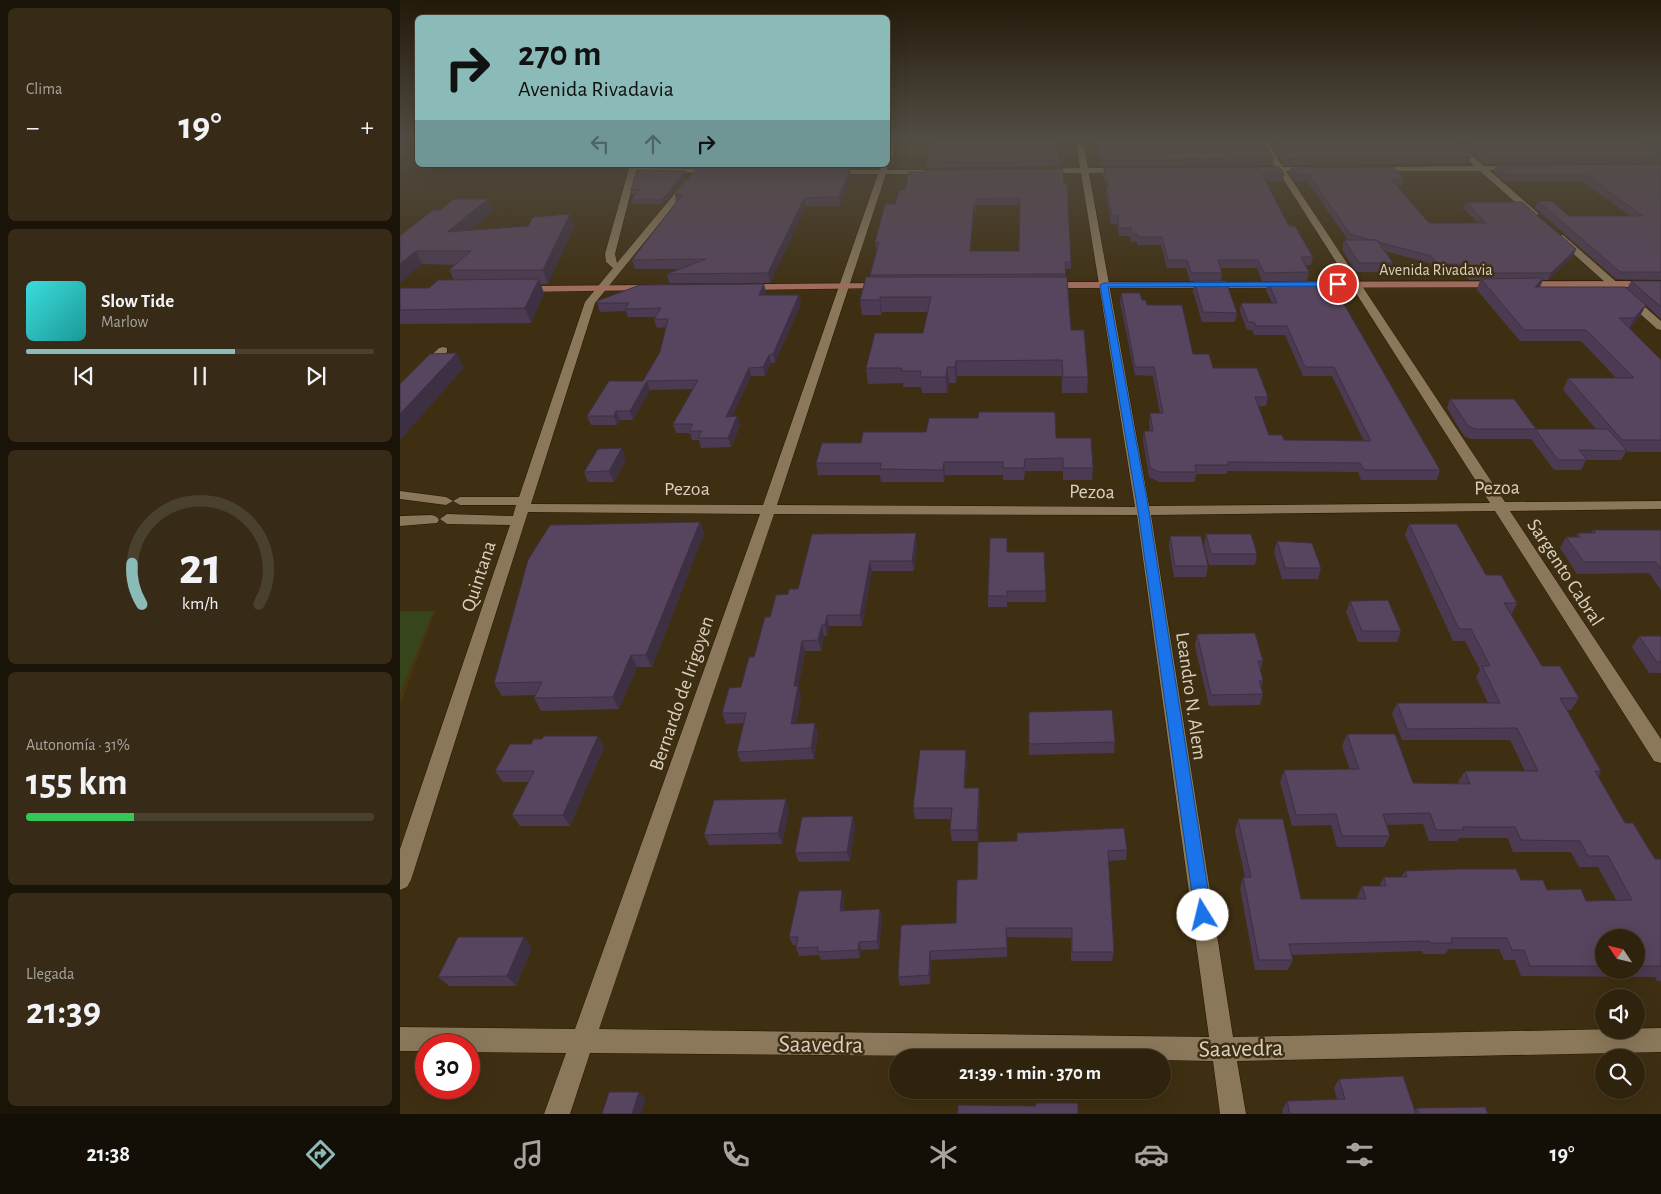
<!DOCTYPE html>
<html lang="es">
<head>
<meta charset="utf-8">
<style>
	body { margin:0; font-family:"Alegreya Sans",sans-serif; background:#372b17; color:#f1f3f6; height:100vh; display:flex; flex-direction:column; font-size:19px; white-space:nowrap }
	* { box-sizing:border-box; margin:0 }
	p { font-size:16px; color:#a7a49e }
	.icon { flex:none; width:28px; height:28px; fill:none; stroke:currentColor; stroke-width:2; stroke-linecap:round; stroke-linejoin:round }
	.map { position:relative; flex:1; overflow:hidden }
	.side { display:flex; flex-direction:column; gap:8px; padding:8px; background:#1a1308; width:400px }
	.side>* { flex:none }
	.top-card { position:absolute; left:15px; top:15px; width:475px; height:152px; border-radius:8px; box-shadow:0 5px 20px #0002,0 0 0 1px #4a402e; background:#8bbbb9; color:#111; overflow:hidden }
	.needle { width:32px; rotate:305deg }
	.controls { position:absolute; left:1195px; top:929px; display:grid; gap:10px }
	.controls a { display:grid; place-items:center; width:50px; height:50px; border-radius:50%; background:#2f230e; box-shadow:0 5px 20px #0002,0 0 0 1px #4a402e; font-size:25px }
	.speed { position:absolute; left:15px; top:1034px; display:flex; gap:10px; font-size:25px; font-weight:700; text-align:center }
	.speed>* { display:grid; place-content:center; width:65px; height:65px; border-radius:50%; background:#2f230e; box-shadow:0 5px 20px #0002,0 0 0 1px #4a402e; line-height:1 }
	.speed .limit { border:8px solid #d22; background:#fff; color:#111 }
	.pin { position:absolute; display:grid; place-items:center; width:42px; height:42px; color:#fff; margin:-21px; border:2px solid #fff; border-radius:50%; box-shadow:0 1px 5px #0007 }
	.me { position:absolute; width:55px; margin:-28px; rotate:351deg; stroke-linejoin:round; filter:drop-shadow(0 0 4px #0008) }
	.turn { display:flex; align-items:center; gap:18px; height:105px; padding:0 20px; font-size:22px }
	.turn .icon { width:65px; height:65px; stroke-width:2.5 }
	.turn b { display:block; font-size:35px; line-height:42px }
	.lanes { display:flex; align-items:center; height:48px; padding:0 20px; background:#0003; justify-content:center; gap:25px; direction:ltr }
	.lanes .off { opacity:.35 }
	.big { font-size:38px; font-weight:700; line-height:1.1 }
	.side .tile { flex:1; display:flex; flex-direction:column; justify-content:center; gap:8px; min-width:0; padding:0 18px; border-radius:8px; background:#372b17 }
	.side .dial { align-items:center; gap:0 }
	.dial svg { height:130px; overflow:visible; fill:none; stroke:#4a402e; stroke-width:7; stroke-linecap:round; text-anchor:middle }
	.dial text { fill:#f1f3f6; stroke:none }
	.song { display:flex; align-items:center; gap:15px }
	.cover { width:60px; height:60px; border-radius:8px; background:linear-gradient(135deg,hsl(180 70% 55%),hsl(180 70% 35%)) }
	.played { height:5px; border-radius:2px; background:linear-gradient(90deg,#8bbbb9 60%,#4a402e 60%) }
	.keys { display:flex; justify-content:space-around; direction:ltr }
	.heat { display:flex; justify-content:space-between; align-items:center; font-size:28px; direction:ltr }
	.charge { height:8px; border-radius:4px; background:linear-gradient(90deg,#34c759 31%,#4a402e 0) }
	.trip { position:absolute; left:489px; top:1049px; width:282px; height:50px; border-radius:25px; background:#2f230e; box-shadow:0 5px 20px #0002,0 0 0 1px #4a402e; font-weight:700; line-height:50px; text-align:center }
	.dock { display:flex; height:80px; justify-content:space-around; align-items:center; background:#130e06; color:#a7a49e }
	.dock .icon { width:35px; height:35px }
	.dock .on { color:#8bbbb9 }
	.dock b { font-size:22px; color:#f1f3f6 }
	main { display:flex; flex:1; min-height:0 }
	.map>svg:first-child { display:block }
	.built { fill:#493510 }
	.green { fill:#37451d }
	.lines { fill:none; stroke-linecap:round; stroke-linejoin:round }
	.minor-casing { stroke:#261600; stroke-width:1 }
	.secondary-casing { stroke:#261600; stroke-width:1 }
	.minor { fill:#8b785a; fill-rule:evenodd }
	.secondary { fill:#a26e5e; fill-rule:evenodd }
	.wall { fill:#4b3a51; fill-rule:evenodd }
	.shaded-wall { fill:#3d3042 }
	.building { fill:#57445e; stroke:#3d3042; fill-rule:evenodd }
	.route { fill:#1a73e8; stroke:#114b97 }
	.labels { text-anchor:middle; stroke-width:5; stroke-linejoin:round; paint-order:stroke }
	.far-street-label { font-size:16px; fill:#dad0c0; stroke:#3f2f12 }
	.street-label { font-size:20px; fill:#dad0c0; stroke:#3f2f12 }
	.near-street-label { font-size:24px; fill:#dad0c0; stroke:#3f2f12 }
</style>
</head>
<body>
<main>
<section class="side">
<div class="tile"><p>Clima</p>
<div class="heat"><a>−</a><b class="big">19°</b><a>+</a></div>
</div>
<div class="tile">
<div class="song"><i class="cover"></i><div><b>Slow Tide</b><p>Marlow</p></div></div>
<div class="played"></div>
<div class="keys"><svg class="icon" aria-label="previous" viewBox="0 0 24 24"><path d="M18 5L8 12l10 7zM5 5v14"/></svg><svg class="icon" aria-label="pause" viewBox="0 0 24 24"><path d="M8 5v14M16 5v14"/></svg><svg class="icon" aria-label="next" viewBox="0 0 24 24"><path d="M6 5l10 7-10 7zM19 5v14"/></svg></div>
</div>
<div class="tile dial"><svg viewBox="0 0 100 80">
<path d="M14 69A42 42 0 1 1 86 69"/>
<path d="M14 69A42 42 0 0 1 8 44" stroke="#8bbbb9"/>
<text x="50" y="56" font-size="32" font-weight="700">21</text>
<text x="50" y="72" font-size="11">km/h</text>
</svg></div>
<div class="tile"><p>Autonomía · 31%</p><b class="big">155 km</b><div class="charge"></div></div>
<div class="tile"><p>Llegada</p><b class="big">21:39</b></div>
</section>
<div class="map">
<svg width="1261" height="1114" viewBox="0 0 1261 1114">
	<rect width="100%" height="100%" fill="#3f2f12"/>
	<path class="built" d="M0,611H35L0,705Z"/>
	<path class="green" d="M0,612H33L0,693Z"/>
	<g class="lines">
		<defs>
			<path id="minor" d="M490,140H497L492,158L488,160V149Z
				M676,140H683L688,168H725L729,170L725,172L689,173L749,506L1090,503L878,171H860L856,169L860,167H875L859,140H866L883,167H910L914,169L910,171H886L1105,502L1261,501V509L1110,511L1261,739V763L1254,761L1095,511L751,515L833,1037L1261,1028V1052L837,1061L846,1114H820L813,1061L762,1060V1058L190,1053L170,1114H144L166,1053L69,1052V1045H26V1051H0V1027L175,1029L360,514L128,512L11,880L7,887L0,890V849L110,525L47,524L40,519L47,514L113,516L116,505H60L53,501L60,497H119L185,302L213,268L206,262L205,254L230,165H238L237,168L315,169L319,171L315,173L236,172L215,254L217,263L286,180L293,182L195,303L131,504L363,505L478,174H430L426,172L430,170H480L481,165L488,163L487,170H545L549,172L545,174H486L377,505L735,507L681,173H643L639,171L643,169L680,168ZM374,514L737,515L809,1037L199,1029Z
				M1047,140H1055L1084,166H1118V170H1089L1138,213V217H1132L1080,171H975L971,169L975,167L1075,166Z
				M1157,235H1163L1261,321V330L1257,329L1157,239Z
				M43,347L47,348V352L4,395L0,396V385L39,348Z
				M0,491L46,497L53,501L46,505L0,499Z
				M32,515L37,517L39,520L37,523L0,526V516Z"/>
			<path id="secondary" d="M1261,281V287L648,288L643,285L648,282Z
				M485,283L488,284V288L345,290L340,287L345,284Z
				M250,285L254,286V290L123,292L118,289L123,286Z"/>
		</defs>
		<use href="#minor" class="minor-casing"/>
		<use href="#secondary" class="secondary-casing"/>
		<use href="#minor" class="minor"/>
		<use href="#secondary" class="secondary"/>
	</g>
	<path class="wall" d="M695,140H862L874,159L873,165L701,166Z
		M868,140H1053L1071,157L1069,163L884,165Z
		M1058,140H1237L1261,156V159L1259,163L1085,164Z
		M1239,140H1261V155Z
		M660,161V166L527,168L526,162Z
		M1261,164V280L1216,279L1135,208L1138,201L1169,216H1230L1183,182H1105L1094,172L1096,165Z
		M240,165H296L294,166H240Z
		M305,165H458L457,167L306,166Z
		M704,168L884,174L883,181H866L889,226L913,257L911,265H905L909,272L907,281H862L857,268H820L822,273L821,281H790L786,268H767L761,245H737V242H731L730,236H719L717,224H711L706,194L707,187L703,175Z
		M891,168L1004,179L1002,185H997L1029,223H1078L1063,208L1066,202L1176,249L1173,256L1148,280H1143L1140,287L1227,289L1231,281H1261V319L1246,305L1240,316L1230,328L1261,360V452H1226L1221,460H1186L1181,470H1154L1131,439H1071L1064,436L1047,408L1050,399L1136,429H1196L1163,390L1168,378H1216L1181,341H1120L1077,290L1080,280H1069L1061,271H1036L1029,263L985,251L993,263L991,272H956L942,249L944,240H948L907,181H895L889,174Z
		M662,169L671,262V269H665L671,330L688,377L687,393H662V376H557L556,383H549L547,393H522L521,387H503V383L468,384L466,368L523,333L528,312H482L481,315H462L460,300L470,277V275L477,248H476L475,242L495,204L505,190ZM576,205H620L619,251H571L574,211H576Z
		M286,171L287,175L263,204H232L231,200L237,194H232L231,190Z
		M451,176L440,206H406L370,283H269L267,274L279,269H235L232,260L276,202L275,195Z
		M88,199L93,211L71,230L128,226L170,214L174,227L148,284H140L144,293L131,323L0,324V288H29L54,280L49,270L56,265L22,264L1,235L40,210Z
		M794,281L837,313L835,322H802L793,291Z
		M868,282L920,294L1040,470L1037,480H961L958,472L827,471V474H796L795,482H759L749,477L743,440L744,431H750L749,422L750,413H760L753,376L735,375L720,302L721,293L742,300L793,354L813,368L868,397L866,406H858L869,435L884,440L964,441L932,376H903L885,335H854L852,330H847L840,311L841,303H872L866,290Z
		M366,292L364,295H399L401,304L375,363H371L365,376H351L332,416H337L340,426L331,447L301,448L299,440H292L290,433H276L273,424L293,389L250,390L233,420H220L217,425H191L187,416L243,381L260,352L266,327L257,328L254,319L256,317H228L226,311L200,312L197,303Z
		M656,438L693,468L692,480H663V471H625L624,480H603V475H545L544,482H481L480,475H418L416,463L461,443Z
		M226,459L214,482H188L184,472Z
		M300,522L304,534L252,667H237L219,709L141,711L134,698L135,695L102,696L94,683Z
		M1009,524L1086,575L1117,603L1111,615L1142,666L1179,698L1171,710H1167L1201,771L1198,776L1225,823L1255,859H1261V981H1257L1255,977L1121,976L1115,960H1104L1099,949H1049L1045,954H1023L1022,951L892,955L893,960L888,970H855L840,888L843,877H845L835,831L838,819L901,899H958L957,897L962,886H979L984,877H1001L1005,871L1121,880L1147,890L1186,901L1216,900L1198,867H1179L1171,852H1113L1108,838H1059L1057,841H1029L1023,824L986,825L990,836L984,847H937L931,825L892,826L880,782L884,770H950L942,746L947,734L1013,783H1059L1058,782L1065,771H1125L1110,740H1002L992,714L997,703H1088L1076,677L1080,670L1065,641H1053L1005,535ZM1204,938H1236V970H1204Z
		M1193,530H1261V590L1249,573L1177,574L1160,548L1166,537H1176L1178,533H1191Z
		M806,534L857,554L855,565H809L804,545Z
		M770,536L808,566L806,577H774L769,547Z
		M877,541L921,568L918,579H882L874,552Z
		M517,543L514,571H472L462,626H429L427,636H424L421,651H405L398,687L401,696L396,724L418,733L414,759L341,762L337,752L344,723L326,724L322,713L341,687L370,617L388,594L398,589Z
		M607,552L646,591V602H607V607H588V596Z
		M950,601L1001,631L997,642H958L946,612Z
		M797,634L863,661L860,671L863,680L861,688L863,694L860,705L809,706L795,646Z
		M1239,636H1261V673H1249L1232,647Z
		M629,712L715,742L714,753L629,755Z
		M204,747L170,826H120L112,815L128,782H103L95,771Z
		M567,761L565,788L580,799L578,841H552L550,830L551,819H515L513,808Z
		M389,810L382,844L309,845L304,835Z
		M453,816L455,825L450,861L399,862L395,853Z
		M578,842L727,850L726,860L708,861L714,952L712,961H671V938L607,937V957L531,960L530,984L500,986L498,977L556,923L577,879Z
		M444,899L443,911L480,909L482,917L479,949L461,950L460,958L421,960L419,955L399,956L396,948V945H393L389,937Z
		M132,947L116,986H49L38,977Z
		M939,1079L1014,1111L1017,1108L1088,1114H883L882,1110L887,1101L937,1099L934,1088Z"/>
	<path class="shaded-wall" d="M450,168L451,176L440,206L439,197Z
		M286,171L287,175L263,204L262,200Z
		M404,198L406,206L370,283L368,273Z
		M88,199L93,211L53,245L47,232Z
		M574,204V211L570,258V251Z
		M170,214L174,227L148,284L143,270Z
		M1176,249L1173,256L1148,280L1151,273Z
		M16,251L22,264L0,283V264Z
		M1143,278L1139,289L1135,287Z
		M139,279L144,293L131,323L125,308Z
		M364,284L366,292L361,304L359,295Z
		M399,295L401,304L375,363L373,354Z
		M480,297L482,312L481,315L480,300Z
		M1246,305L1240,316L1229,329L1234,318Z
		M57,353L64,368L0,440V414Z
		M369,355L371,363L365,376L363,367Z
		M556,361L557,376L556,383L555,367Z
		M547,367L549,383L547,393L546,377Z
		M349,368L351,376L328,426L326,417Z
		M247,381L250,390L233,420L230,411Z
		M216,411L220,420L217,425L214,416Z
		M337,416L340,426L331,447L328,438Z
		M222,448L226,459L214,482L209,471Z
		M544,462L545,475L544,482L543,470Z
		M300,522L304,534L252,667L246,655Z
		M516,533L517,543L514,571L512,561Z
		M470,561L472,571L462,626L460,615Z
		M427,615L429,626L427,636L425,625Z
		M422,625L424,636L421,651L418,640Z
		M402,641L405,651L398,687L401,696L394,734L391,724L394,686Z
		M231,655L237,667L219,709L213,697Z
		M415,723L418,733L414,759L411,748Z
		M198,736L204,747L170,826L163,815Z
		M566,750L567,761L565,799L564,788Z
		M579,788L580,799L578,841L577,830Z
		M386,799L389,810L382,844L378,833Z
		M453,816L455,825L450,861L447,852Z
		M442,890L444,899L442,919L440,911Z
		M480,909L482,917L479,949L477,941Z
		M124,937L132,947L116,986L107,976Z
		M459,942L461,950L460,958L458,950Z
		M530,951L531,960L530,984L529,975Z
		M239,1092L246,1099L241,1114H232Z"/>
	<path class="building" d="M531,140H656L660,161L526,162Z
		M697,140H862L874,159L701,160Z
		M873,140H1053L1071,157L885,159Z
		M1067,140H1237L1261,156V157L1087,158Z
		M1251,140H1261V147Z
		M1261,164V272H1220L1138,201H1152L1169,216H1243L1186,175H1107L1096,165Z
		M298,167L450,168L439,197L404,198L368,273L267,274L306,259L232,260L282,195H275Z
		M879,167L884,174H862L889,226H895L913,257H901L909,272L864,273L858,260H818L822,273H791L787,260H768L762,237H738L737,234H732L731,228H719L718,216H712L706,187H709L704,168Z
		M993,167L1004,179H991L1029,223H1086L1066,202H1122L1176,249L1151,273H1071L1064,264H1038L1031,256L978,242L977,240H971L950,234L909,175H896L891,168Z
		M662,169L664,184H667L671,262H665L666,274L470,275L479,242H475L485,204H495L499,190H505L509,172H524L525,170ZM620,198L619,251H570L574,204H576V199Z
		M237,170L286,171L262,200H231L240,189L231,190Z
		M54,199H88L47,232L128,226L133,217L170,214L143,270H49L71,251H16L0,264V235H1L33,210H40Z
		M944,240H977L993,263H959Z
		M466,277H667L671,330H684L688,377H663L662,360L556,361L555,367H547L546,377H520L521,371H501L502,368H466L475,333H523L531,297H480V300H460Z
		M1143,278L1135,287H1225L1246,305L1234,318H1219L1261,360V440H1222L1168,378H1234L1186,330H1124L1081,279Z
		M139,279L125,308L0,310V288H29L38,280Z
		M794,281H826L837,313L803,312Z
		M1231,281H1261V307Z
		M868,282H914L920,294H938L1040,470H964L960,463L828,462V465H795L796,472H760L750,468L744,431H753L750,413H763L754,367H735L721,293H740L742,300H746L747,305H782L793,354H809L813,368H857L868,397H855L869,435H882L884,440L971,441L934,367H905L887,326H856L854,322H848L841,303H877Z
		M364,284L359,295H399L373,354L369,355L363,367L349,368L326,417L337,416L328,438H298L302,431H289L293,424H273L298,380L247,381L230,411H216L214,416H187L209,381H243L260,352L268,319H254L261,308L225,309L229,303H197V301L240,285Z
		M57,353L0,414V384L30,354Z
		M1050,399H1114L1136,429H1208L1227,451L1179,450L1187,460H1158L1135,429H1075L1068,426Z
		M579,412H655L656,438H691L693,468H663V458L625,459L624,468H603V462H544L543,470L480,469L481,463H416L422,443H461L463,432H526L529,418H578Z
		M222,448L209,471L184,472L198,449Z
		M300,522L246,655H231L213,697L134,698L142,682L94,683L128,560L150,525Z
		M1009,524H1057L1086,575H1101L1117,603H1104L1142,666H1160L1179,698H1160L1201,771H1195L1225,823H1233L1255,859H1261V966H1236V938H1204V966H1130L1124,950H1112L1107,938H1051L1052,943H1030L1029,941L889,944L893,960H859L843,877H851L838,819H883L901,899H966L962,886H986L984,877H1007L1005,871L1061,869H1116L1121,880H1143L1147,890L1181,889L1186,901L1232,900L1208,856H1188L1180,841L1121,840L1115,827H1062L1064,830H1036L1030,813L983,814L990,836H942L936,814L896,815L884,770L959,769L947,734H995L1013,783L1070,784L1065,771H1138L1117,728L1007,729L997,703H1100L1082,666H1090L1071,629H1059Z
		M1193,530H1261V569L1256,562H1184L1166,537H1180L1178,533H1196Z
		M516,533L512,561H470L460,615H427L425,625H422L418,640L402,641L394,686H398L391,724L415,723L411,748L337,752L346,713H322L329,688L341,687L349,657H354L365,617H370L376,595L388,594L389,589H398L412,534Z
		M806,534H851L857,554H811Z
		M770,536H801L808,566H775Z
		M590,538H607V552H644L646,591H607V596H588Z
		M877,541L912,543L921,568H885Z
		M988,600L1001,631H962L950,601Z
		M855,633L863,661H858L863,680L859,681L863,694L811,695L797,634Z
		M1239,636H1261V662H1257Z
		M712,710L715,742L629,744V712Z
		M144,736H198L163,815H112L134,771H95L110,744H131L134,739H142Z
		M520,750H566L564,788H579L577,830H550L552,808H513Z
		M386,799L378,833L304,835L314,800Z
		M453,816L447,852L395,853L402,817Z
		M724,828L727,850L708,851L714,952H672V928H606L607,948L530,951L529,975L498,977L501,925L556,923L557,880L577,879L578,842L617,841V833Z
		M442,890L440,911L480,909L477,941L459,942L458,950L418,952V947L396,948L398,937H389L399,891Z
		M58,937H124L107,976L38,977Z
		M1003,1076L1016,1114H890L887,1101L945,1099L939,1079Z
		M209,1092H239L232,1114H202Z
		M636,1103H678V1114H558V1105L636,1106Z
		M1085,1107L1088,1114H1019L1017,1108Z"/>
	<linearGradient id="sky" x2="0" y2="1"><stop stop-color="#231a0a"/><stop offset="0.47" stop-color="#524d44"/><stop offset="1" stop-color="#524d44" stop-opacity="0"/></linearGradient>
	<rect width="1261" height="296" fill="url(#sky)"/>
	<path class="route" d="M938,282L941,284L940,286L708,287L749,511L812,915L809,920L803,923L797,920L795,915L738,511L700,285L704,283Z"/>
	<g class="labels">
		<g class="far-street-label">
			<text x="1036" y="275">Avenida Rivadavia</text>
		</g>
		<g class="street-label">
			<text transform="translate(1097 487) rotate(-1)" y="7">Pezoa</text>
			<text x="287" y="495">Pezoa</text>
			<text transform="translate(692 491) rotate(1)" y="7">Pezoa</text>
			<text transform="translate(1166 572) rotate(57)" y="7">Sargento Cabral</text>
			<text transform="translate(78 576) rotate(-72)" y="7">Quintana</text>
			<text transform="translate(281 693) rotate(-71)" y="7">Bernardo de Irigoyen</text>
			<text transform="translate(792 696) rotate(82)" y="7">Leandro N. Alem</text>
		</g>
		<g class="near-street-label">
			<text transform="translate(421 1044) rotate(1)" y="8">Saavedra</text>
			<text transform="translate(841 1048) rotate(-1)" y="8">Saavedra</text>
		</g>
	</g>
</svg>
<div class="controls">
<a><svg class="needle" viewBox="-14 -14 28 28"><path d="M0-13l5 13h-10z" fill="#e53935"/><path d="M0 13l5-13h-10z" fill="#a7a49e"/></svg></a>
<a><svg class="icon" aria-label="sound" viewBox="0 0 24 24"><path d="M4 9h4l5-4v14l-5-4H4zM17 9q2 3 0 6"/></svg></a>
<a><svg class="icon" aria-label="search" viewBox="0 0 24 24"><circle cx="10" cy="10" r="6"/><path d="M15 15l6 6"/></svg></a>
</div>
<div class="speed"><div class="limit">30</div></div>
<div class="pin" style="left:938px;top:284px;background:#d93025"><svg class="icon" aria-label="arrive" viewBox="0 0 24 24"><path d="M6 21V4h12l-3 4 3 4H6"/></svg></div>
<svg class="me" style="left:803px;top:915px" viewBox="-20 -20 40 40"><circle r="19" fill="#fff"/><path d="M0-13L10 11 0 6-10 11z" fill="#1a73e8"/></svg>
<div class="trip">21:39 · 1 min · 370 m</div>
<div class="top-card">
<div class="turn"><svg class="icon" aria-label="right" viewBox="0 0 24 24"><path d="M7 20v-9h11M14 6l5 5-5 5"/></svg><div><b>270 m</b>Avenida Rivadavia</div></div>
<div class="lanes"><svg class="icon off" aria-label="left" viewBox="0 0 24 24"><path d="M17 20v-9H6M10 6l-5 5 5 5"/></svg><svg class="icon off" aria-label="ahead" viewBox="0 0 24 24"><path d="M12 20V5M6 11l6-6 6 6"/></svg><svg class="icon" aria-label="right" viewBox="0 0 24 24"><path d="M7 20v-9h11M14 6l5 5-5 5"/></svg></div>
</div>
</div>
</main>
<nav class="dock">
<b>21:38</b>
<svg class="icon on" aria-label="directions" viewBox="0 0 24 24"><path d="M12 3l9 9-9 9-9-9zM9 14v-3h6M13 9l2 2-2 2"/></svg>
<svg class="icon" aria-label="music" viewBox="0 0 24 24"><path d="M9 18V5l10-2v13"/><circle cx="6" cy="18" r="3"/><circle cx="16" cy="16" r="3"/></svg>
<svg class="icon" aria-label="phone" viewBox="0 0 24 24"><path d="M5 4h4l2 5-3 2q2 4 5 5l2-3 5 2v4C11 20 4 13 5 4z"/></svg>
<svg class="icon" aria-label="climate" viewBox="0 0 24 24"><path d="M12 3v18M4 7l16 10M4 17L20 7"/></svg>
<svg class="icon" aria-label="car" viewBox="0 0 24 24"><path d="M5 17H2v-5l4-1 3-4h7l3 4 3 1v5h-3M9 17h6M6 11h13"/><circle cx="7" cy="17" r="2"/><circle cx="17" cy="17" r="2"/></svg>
<svg class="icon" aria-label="filters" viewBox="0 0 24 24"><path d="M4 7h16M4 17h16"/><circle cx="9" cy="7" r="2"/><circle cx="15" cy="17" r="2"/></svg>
<b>19°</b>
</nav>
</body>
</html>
